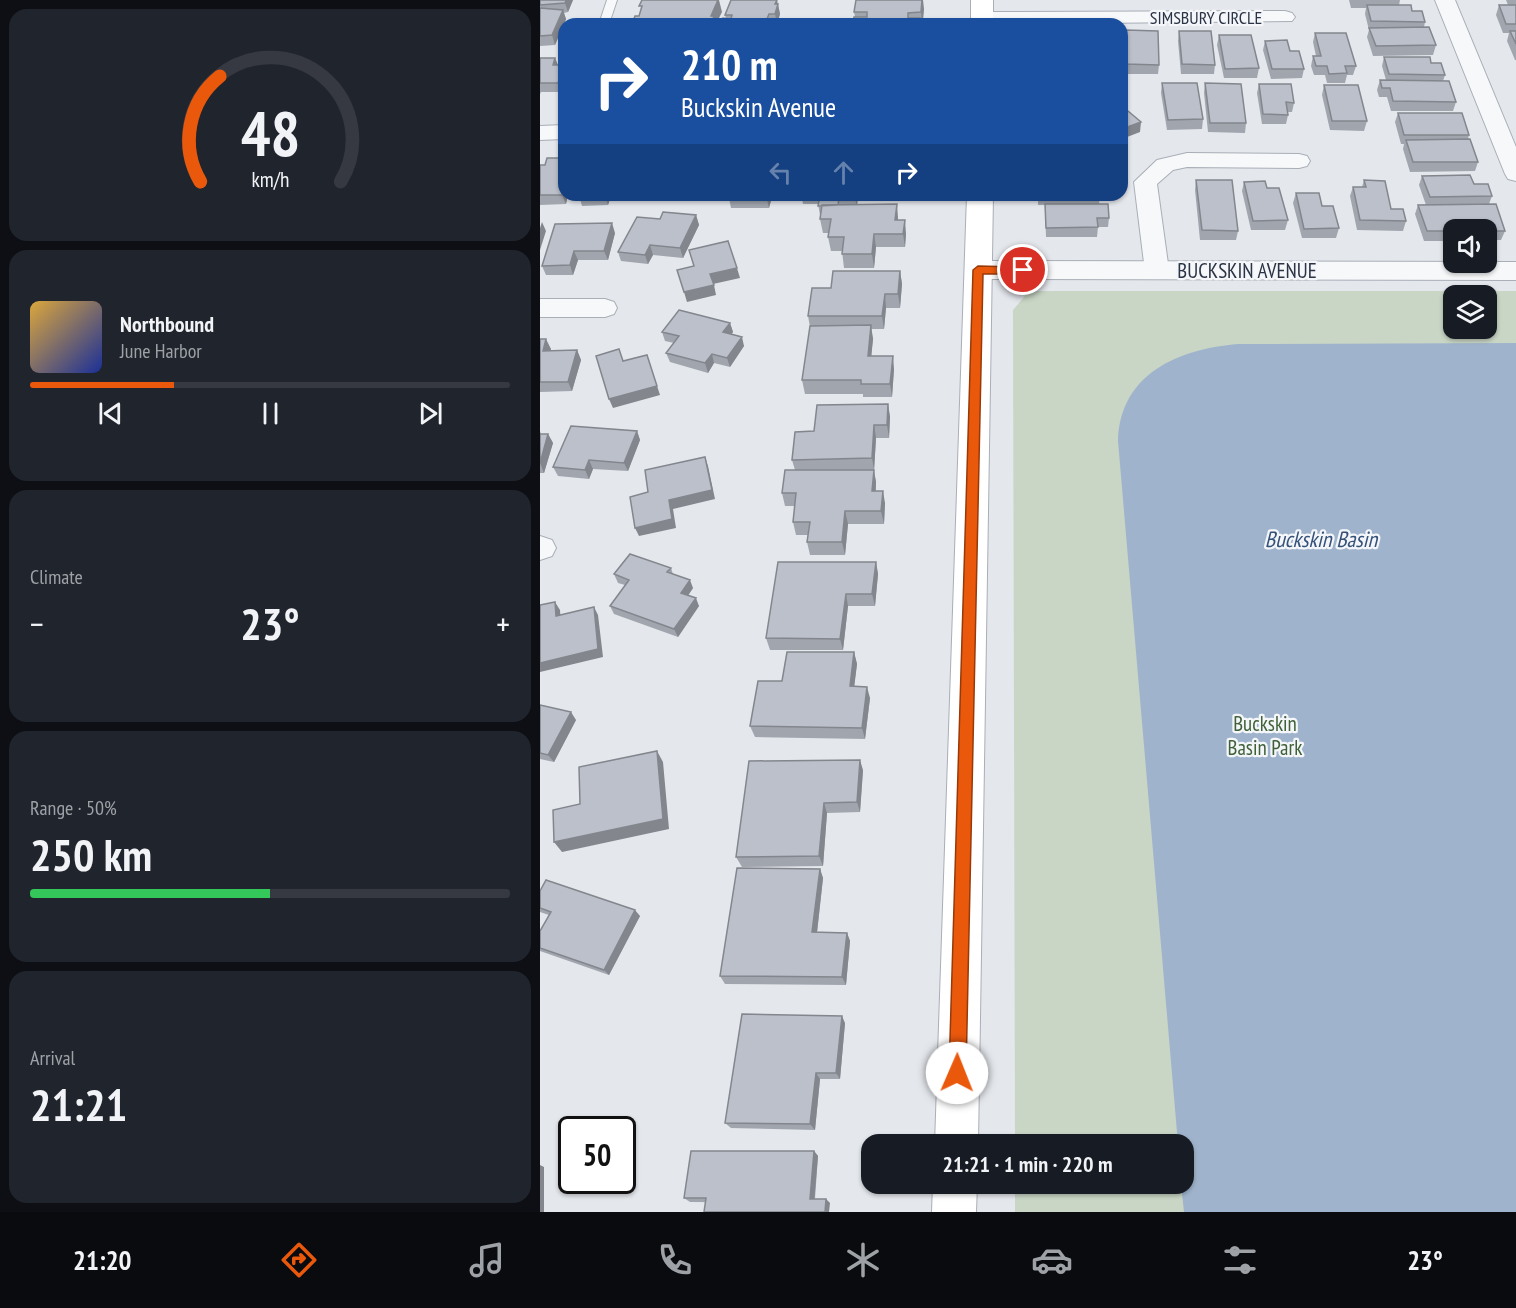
<!DOCTYPE html>
<html lang="en">
<head>
<meta charset="utf-8">
<style>
	body { margin:0; font-family:"PT Sans Narrow",sans-serif; background:#20242c; color:#f1f3f6; height:100vh; display:flex; flex-direction:column; font-size:22px; white-space:nowrap }
	* { box-sizing:border-box; margin:0 }
	p { font-size:20px; color:#9ea1a6 }
	.icon { flex:none; width:33px; height:33px; fill:none; stroke:currentColor; stroke-width:2; stroke-linecap:round; stroke-linejoin:round }
	.map { position:relative; flex:1; overflow:hidden }
	.sheet { display:flex; flex-direction:column; gap:9px; padding:9px; background:#0d0f14; width:540px }
	.sheet>* { flex:none }
	.top-card { position:absolute; left:18px; top:18px; width:570px; height:183px; border-radius:18px; box-shadow:0 2px 4px #0004; background:#1a4fa0; color:#fff; overflow:hidden }
	.tools { position:absolute; left:903px; top:219px; display:grid; gap:12px }
	.tools a { display:grid; place-items:center; width:54px; height:54px; border-radius:12px; background:#171b24; box-shadow:0 2px 4px #0004; font-size:30px }
	.speed { position:absolute; left:18px; top:1116px; display:flex; gap:12px; font-size:30px; font-weight:700; text-align:center }
	.speed>* { display:grid; place-content:center; width:78px; height:78px; border-radius:50%; background:#171b24; box-shadow:0 2px 4px #0004; line-height:1 }
	.speed .limit { border:3px solid #111; border-radius:9px; background:#fff; color:#111 }
	.pin { position:absolute; display:grid; place-items:center; width:51px; height:51px; color:#fff; margin:-26px; border:3px solid #fff; border-radius:50%; box-shadow:0 2px 6px #0007 }
	.me { position:absolute; width:66px; margin:-33px; rotate:1deg; stroke-linejoin:round; filter:drop-shadow(0 0 4px #0008) }
	.turn { display:flex; align-items:center; gap:21px; height:126px; padding:0 24px; font-size:27px }
	.turn .icon { width:78px; height:78px; stroke-width:2.5 }
	.turn b { display:block; font-size:42px; line-height:51px }
	.lanes { display:flex; align-items:center; height:57px; padding:0 24px; background:#0003; justify-content:center; gap:30px; direction:ltr }
	.lanes .off { opacity:.35 }
	.big { font-size:45px; font-weight:700; line-height:1.1 }
	.sheet .card { flex:1; display:flex; flex-direction:column; justify-content:center; gap:9px; min-width:0; padding:0 21px; border-radius:18px; background:#20242c }
	.sheet .dial { align-items:center; gap:0 }
	.dial svg { height:156px; overflow:visible; fill:none; stroke:#363941; stroke-width:7; stroke-linecap:round; text-anchor:middle }
	.dial text { fill:#f1f3f6; stroke:none }
	.song { display:flex; align-items:center; gap:18px }
	.cover { width:72px; height:72px; border-radius:9px; background:linear-gradient(135deg,hsl(40 70% 55%),hsl(230 70% 35%)) }
	.played { height:6px; border-radius:3px; background:linear-gradient(90deg,#ea580c 30%,#363941 30%) }
	.keys { display:flex; justify-content:space-around; direction:ltr }
	.heat { display:flex; justify-content:space-between; align-items:center; font-size:33px; direction:ltr }
	.charge { height:9px; border-radius:4px; background:linear-gradient(90deg,#34c759 50%,#363941 0) }
	.trip { position:absolute; left:321px; top:1134px; width:333px; height:60px; border-radius:18px; background:#171b24; box-shadow:0 2px 4px #0004; font-weight:700; line-height:60px; text-align:center }
	.menu { display:flex; height:96px; justify-content:space-around; align-items:center; background:#090b0e; color:#9ea1a6 }
	.menu .icon { width:42px; height:42px }
	.menu .current { color:#ea580c }
	.menu b { font-size:27px; color:#f1f3f6 }
	main { display:flex; flex:1; min-height:0 }
	.map>svg:first-child { display:block }
	.green { fill:#c9d6c5; fill-rule:evenodd }
	.water { fill:#9fb4cc }
	.lines { fill:none; stroke-linecap:round; stroke-linejoin:round }
	.service-casing { stroke:#a9aeb7; stroke-width:2 }
	.minor-casing { stroke:#a9aeb7; stroke-width:2 }
	.tertiary-casing { stroke:#a9aeb7; stroke-width:2 }
	.secondary-casing { stroke:#a9aeb7; stroke-width:2 }
	.service { fill:#f7f8fa; fill-rule:evenodd }
	.minor { fill:#f7f8fa; fill-rule:evenodd }
	.tertiary { fill:#f7f8fa; fill-rule:evenodd }
	.secondary { fill:#fff; fill-rule:evenodd }
	.wall { fill:#a1a5ae }
	.shaded-wall { fill:#83868d }
	.building { fill:#bbc0ca; stroke:#83868d; stroke-width:1.5 }
	.route { fill:#ea580c; stroke:#983908; stroke-width:1.5 }
	.labels { text-anchor:middle; stroke-width:4.5; stroke-linejoin:round; paint-order:stroke }
	.far-street-label { font-size:18px; fill:#2b3445; stroke:#f4f6f9 }
	.street-label { font-size:21px; fill:#2b3445; stroke:#f4f6f9 }
	.park-label { font-size:21px; fill:#3f6138; stroke:#f4f6f9 }
	.water-label { font-size:22px; font-style:italic; fill:#34527a; stroke:#f4f6f9 }
</style>
</head>
<body>
<main>
<section class="sheet">
<div class="card dial"><svg viewBox="0 0 100 80">
<path d="M14 69A42 42 0 1 1 86 69"/>
<path d="M14 69A42 42 0 0 1 24 15" stroke="#ea580c"/>
<text x="50" y="56" font-size="32" font-weight="700">48</text>
<text x="50" y="72" font-size="11">km/h</text>
</svg></div>
<div class="card">
<div class="song"><i class="cover"></i><div><b>Northbound</b><p>June Harbor</p></div></div>
<div class="played"></div>
<div class="keys"><svg class="icon" aria-label="previous" viewBox="0 0 24 24"><path d="M18 5L8 12l10 7zM5 5v14"/></svg><svg class="icon" aria-label="pause" viewBox="0 0 24 24"><path d="M8 5v14M16 5v14"/></svg><svg class="icon" aria-label="next" viewBox="0 0 24 24"><path d="M6 5l10 7-10 7zM19 5v14"/></svg></div>
</div>
<div class="card"><p>Climate</p>
<div class="heat"><a>−</a><b class="big">23°</b><a>+</a></div>
</div>
<div class="card"><p>Range · 50%</p><b class="big">250 km</b><div class="charge"></div></div>
<div class="card"><p>Arrival</p><b class="big">21:21</b></div>
</section>
<div class="map">
<svg width="976" height="1212" viewBox="0 0 976 1212">
	<rect width="100%" height="100%" fill="#e4e7ec"/>
	<path class="green" d="M489,291H976V1212H475V1184H644V1144H475L473,310ZM914,296H946V328H914Z"/>
	<path class="water" d="M976,343V1212H644L641,1184H644V1144H638L578,441C580,373 639,349 698,344Z"/>
	<g class="lines">
		<defs>
			<path id="service" d="M67,0H77L69,24H59Z"/>
			<path id="minor" d="M895,0H915L976,147V181L968,179L965,174Z
				M745,11L752,13L755,17L752,21L442,24L435,22L432,18L435,14L442,12Z
				M24,125V139L0,140V126Z
				M647,153L759,154L767,156L770,161L767,166L759,168L647,167L633,170L617,184L629,271L626,277L617,279L608,277L605,271L594,182L617,160Z
				M0,299H65L74,302L77,308L74,314L65,317H0Z
				M0,536L12,540L16,548L12,556L0,560Z"/>
			<path id="tertiary" d="M438,261L976,262V280L438,279L429,276L425,270L429,264Z"/>
			<path id="secondary" d="M431,0H453V24H431Z
				M427,195H453L438,1144H395Z
				M393,1184H437L436,1212H392Z"/>
		</defs>
		<use href="#service" class="service-casing"/>
		<use href="#minor" class="minor-casing"/>
		<use href="#tertiary" class="tertiary-casing"/>
		<use href="#secondary" class="secondary-casing"/>
		<use href="#service" class="service"/>
		<use href="#minor" class="minor"/>
		<use href="#tertiary" class="tertiary"/>
		<use href="#secondary" class="secondary"/>
	</g>
	<path class="wall" d="M0,0H33L28,12L24,13L26,19L15,45L0,46Z
		M809,0H860L859,5L872,11L885,22L884,27L896,45L893,55L833,56L827,37L829,30L825,14L826,8H811Z
		M966,0H976V60H975L967,41L969,33H963L956,15L959,5H968Z
		M238,4L240,14L237,24H182L186,18L185,15Z
		M384,9L383,24H313L315,17L314,12Z
		M586,30L619,65L618,74H586Z
		M639,31L675,65L674,74H641L638,41Z
		M775,33L816,66L813,75H807L805,83H787L785,75H774L771,66L773,56H776L773,42Z
		M679,35L719,68L717,78H684L677,45Z
		M725,41L750,51L764,69L762,78L731,79L723,50Z
		M844,57L891,63L905,75L903,81L916,102L913,111H851L847,97H839L837,90L840,80H846L842,66Z
		M0,58H15L18,65L21,92H1L0,94Z
		M622,83L663,119L662,129L627,130L621,93Z
		M665,83L706,123L705,133L668,132L664,93Z
		M719,84L754,103L752,112H747L748,115L746,124H722L717,93Z
		M784,85L827,121L824,131L790,130L782,95Z
		M858,113L929,135L928,139L938,162L935,171L870,172L863,149L864,144H861L855,122Z
		M0,165H5L24,195H28L26,204L0,205Z
		M882,176L934,184L952,196L949,204L965,231L961,240H946V230H914V241H884L875,214L878,205H886L879,185Z
		M656,180L698,231L696,240H660L655,190Z
		M824,180L851,209L866,221L863,231L817,230L810,196L813,187H822Z
		M704,182L748,220L745,230H711L702,191Z
		M756,193L782,206L799,228L796,238H762L753,203Z
		M39,195H102L101,198L70,199L68,205L42,206Z
		M118,195H174L172,201H119Z
		M190,195H244V197H232L229,208H191L189,198Z
		M261,195H318L317,205L358,220L366,234L365,247H336L334,268H304L302,251H291L288,237L289,233H283L280,219L281,215H280L278,204H263Z
		M334,195H383V198H334Z
		M498,195H560L559,204L569,218L568,227H558L557,237H506L505,205H498Z
		M156,215L159,225L143,258L113,255L108,264L81,261L78,252L120,219Z
		M15,224L75,233L68,260H38L33,275H6L2,266Z
		M360,271L362,284L360,308H346L344,329H331L333,339L331,356L354,369L352,397H323V394H265L262,380L270,327L268,316L291,288Z
		M190,323L193,332L191,334L204,346L190,367L174,363L168,373L130,362L126,353L134,343L125,341L122,332Z
		M0,339L11,349L10,351L37,350L41,360L32,391L0,392Z
		M348,404L350,417L349,438H336L334,471L336,482V491L345,503L344,524H308L305,555H270L267,542L268,535H256L253,522L255,506H245L242,493L255,470L252,460L274,431Z
		M0,431L1,434H8L13,443L4,473H0Z
		M97,431L100,440L88,471L53,469L49,479L18,476L13,467Z
		M336,562L338,574L335,606H308L303,650H230L226,638Z
		M131,568L133,574L153,588L148,596L159,606L138,637L74,614L70,606L85,585L78,583L74,574Z
		M314,652L317,664L314,686L330,698L325,739L215,737L210,726L242,681Z
		M0,705L36,720L14,762L0,759Z
		M323,770L320,812L287,813L283,866L202,867L196,857Z
		M280,869L283,878L277,933H307L310,941L306,985L185,984L180,976Z
		M0,891L100,916L69,975L0,951V931L9,915L0,912Z
		M305,1023L300,1079H280L275,1130L191,1128L185,1123Z
		M274,1151L278,1156L275,1199L290,1203L150,1202L144,1198Z"/>
	<path class="shaded-wall" d="M26,0H33L28,12L25,3Z
		M177,0H179L182,12L176,24H171V16Z
		M237,0L240,14L237,24L235,14V4Z
		M382,0H383L384,9L382,24L381,12Z
		M23,10L26,19L15,45L12,35Z
		M15,58L19,68L13,65Z
		M24,65V84L21,92L18,83Z
		M601,122L600,132L582,139V129Z
		M24,188V195H28L26,204L22,195Z
		M65,195H68L70,199L68,205Z
		M228,195H232V197L229,208L227,199Z
		M316,195H318L317,207L315,198Z
		M357,204L358,218L357,234L355,220Z
		M156,215L159,225L143,258L140,248Z
		M365,220L366,234L365,247L363,234Z
		M2,222L6,231L0,250V228Z
		M72,223L75,233L68,260L64,251Z
		M334,234L336,247L334,268L332,254Z
		M110,245L113,255L108,264L105,255Z
		M34,251L38,260L33,275L30,265Z
		M197,268L200,278L173,284L170,274Z
		M360,271L362,284L360,308L358,294Z
		M174,285L176,295L147,302L144,292Z
		M345,294L346,308L344,329L342,316Z
		M190,323L193,332L186,342L183,332Z
		M331,325L333,339L330,370L328,356Z
		M202,337L204,346L190,367L187,358Z
		M6,339L11,349L7,360L3,351Z
		M37,350L41,360L32,391L28,382Z
		M172,354L174,363L168,373L165,363Z
		M107,355L120,395L73,408L69,399Z
		M353,356L354,369L352,397L350,384Z
		M348,404L350,417L349,438L347,425Z
		M334,425L336,438L334,471L336,482L335,503L332,491L334,470L332,458Z
		M97,431L100,440L88,471L84,463Z
		M8,434L13,443L4,473L0,463Z
		M165,457L168,466L175,499L133,509L136,528L99,536L95,528L129,500Z
		M49,460L53,469L49,479L45,470Z
		M343,491L345,503L344,524L341,511Z
		M305,511L308,524L305,555L302,542Z
		M336,562L338,574L335,606L332,594Z
		M150,580L153,588L144,601L141,593Z
		M306,594L308,606L303,650L300,639Z
		M156,598L159,606L138,637L134,629Z
		M15,602L20,610L21,624L16,616Z
		M54,607L58,615L63,657L0,672V663Z
		M314,652L317,664L313,697L310,686Z
		M327,687L330,698L325,739L322,728Z
		M31,712L36,720L14,762L8,755Z
		M117,751L123,762L129,829L22,852L14,842Z
		M320,760L323,770L320,812L317,802Z
		M284,803L287,813L283,866L279,856Z
		M280,869L283,878L276,941L272,932Z
		M95,910L100,916L69,975L64,970Z
		M307,933L310,941L306,985L302,977Z
		M302,1016L305,1023L300,1079L296,1073Z
		M276,1073L280,1079L275,1130L270,1124Z
		M274,1151L278,1156L274,1203L270,1199Z
		M0,1165L4,1167V1212H0Z
		M286,1199L290,1203L289,1212H285Z"/>
	<path class="building" d="M0,0H26L25,3L0,5Z
		M102,0H178L171,16H174L171,24H92L95,16H99L102,6H99Z
		M191,0H237L235,4H238L235,14H229L227,19H235L234,24H182L183,18L191,19L192,15H185Z
		M316,0H382L381,12L368,13V18H380V24H313L314,17H327V12H314Z
		M827,5H871L872,11H882L885,22L831,21Z
		M959,5H976V24H966Z
		M0,8L23,10L12,35L0,36Z
		M889,27L896,45L836,46L829,28Z
		M586,30L618,31L619,65L586,64Z
		M639,31H671L675,65L642,64Z
		M970,31H976V44Z
		M775,33H806L816,66H805L807,73L789,74L787,66H776L773,56H781Z
		M679,35H711L719,68L685,69Z
		M747,40L750,51H759L764,69H732L725,41Z
		M844,57H890L891,63H901L905,75L849,74Z
		M0,58H15L13,65H24L18,83H0Z
		M840,80L909,81L916,102L853,101L850,88H842Z
		M622,83H657L663,119L628,120Z
		M665,83L701,84L706,123H670Z
		M719,84H751L754,103L746,102L748,115L723,114Z
		M784,85H818L827,121H792Z
		M582,106L601,122L582,129Z
		M858,113H922L929,135H864Z
		M930,139L938,162H873L866,140Z
		M7,158H24V188L22,195H0V165H5Z
		M930,175L934,184H948L952,196L890,197L882,176Z
		M656,180H692L698,231L662,230Z
		M824,180L845,181L851,209H863L866,221L820,220L813,187H826Z
		M725,181L727,188H739L748,220L713,221L704,182Z
		M756,193H779L782,206H793L799,228L764,229Z
		M39,195H65L39,196Z
		M190,195H228L227,199L189,198Z
		M280,195H316L315,198H299L298,205L278,206Z
		M357,204L355,220H365L363,234H334L332,254H302L304,237H288L291,219H280L282,205Z
		M505,204H568L569,218H557L558,227L506,228Z
		M956,204L965,231H946V230H914V231H887L878,205Z
		M123,212L156,215L140,248L110,245L105,255L78,252L97,217L120,219Z
		M72,223L64,251H34L30,265L2,266L15,224Z
		M188,241L197,268L170,274L174,285L144,292L137,270L154,266L149,250Z
		M293,271H360L358,294H345L342,316H268L272,288H291Z
		M139,310L190,323L183,332L202,337L187,358L172,354L165,363L126,353L139,336L122,332Z
		M331,325L328,356H353L350,384H321V380H262L270,326Z
		M0,339H6L3,351L37,350L28,382H0Z
		M79,349L83,361L107,355L117,386L69,399L56,356Z
		M348,404L347,425H334L332,458L252,460L255,432L274,431L277,405Z
		M31,426L97,431L84,463L49,460L45,470L13,467Z
		M0,434H8L0,463Z
		M165,457L172,490L129,500L132,519L95,528L90,497L108,492L105,470Z
		M245,470H334L332,491H343L341,511H305L302,542H267L270,522H253L256,493H242Z
		M90,554L131,568L127,572L150,580L141,593L156,598L134,629L70,606L89,580L74,574Z
		M238,562H336L332,594H306L300,639L226,638Z
		M15,602L16,616L54,607L58,649L0,663V605Z
		M247,652H314L310,686L327,687L322,728L210,726L218,681H242Z
		M0,705L31,712L8,755L0,753Z
		M117,751L123,819L14,842L13,810L40,804L39,767Z
		M320,760L317,802L284,803L279,856L196,857L209,761Z
		M197,868L280,869L272,932L307,933L302,977L180,976Z
		M6,880L95,910L64,970L0,948V931L11,912L0,908V891Z
		M202,1014L302,1016L296,1073H276L270,1124L185,1123Z
		M151,1151H274L270,1199H286L285,1212H164L166,1198H144Z"/>
	<path class="route" d="M438,266L483,267L488,270L483,274H443L426,1073L424,1079L417,1082L411,1079L409,1073L433,270Z"/>
	<g class="labels">
		<g class="far-street-label">
			<text x="666" y="24">SIMSBURY CIRCLE</text>
		</g>
		<g class="street-label">
			<text x="707" y="278">BUCKSKIN AVENUE</text>
		</g>
		<g class="park-label">
			<text x="725" y="731">Buckskin<tspan x="725" dy="24">Basin Park</tspan></text>
		</g>
		<g class="water-label">
			<text x="781" y="547">Buckskin Basin</text>
		</g>
	</g>
</svg>
<div class="tools">
<a><svg class="icon" aria-label="sound" viewBox="0 0 24 24"><path d="M4 9h4l5-4v14l-5-4H4zM17 9q2 3 0 6"/></svg></a>
<a><svg class="icon" aria-label="layers" viewBox="0 0 24 24"><path d="M12 4l9 5-9 5-9-5zM3 14l9 5 9-5"/></svg></a>
</div>
<div class="speed"><div class="limit">50</div></div>
<div class="pin" style="left:483px;top:270px;background:#d93025"><svg class="icon" aria-label="arrive" viewBox="0 0 24 24"><path d="M6 21V4h12l-3 4 3 4H6"/></svg></div>
<svg class="me" style="left:417px;top:1073px" viewBox="-20 -20 40 40"><circle r="19" fill="#fff"/><path d="M0-13L10 11 0 6-10 11z" fill="#ea580c"/></svg>
<div class="trip">21:21 · 1 min · 220 m</div>
<div class="top-card">
<div class="turn"><svg class="icon" aria-label="right" viewBox="0 0 24 24"><path d="M7 20v-9h11M14 6l5 5-5 5"/></svg><div><b>210 m</b>Buckskin Avenue</div></div>
<div class="lanes"><svg class="icon off" aria-label="left" viewBox="0 0 24 24"><path d="M17 20v-9H6M10 6l-5 5 5 5"/></svg><svg class="icon off" aria-label="ahead" viewBox="0 0 24 24"><path d="M12 20V5M6 11l6-6 6 6"/></svg><svg class="icon" aria-label="right" viewBox="0 0 24 24"><path d="M7 20v-9h11M14 6l5 5-5 5"/></svg></div>
</div>
</div>
</main>
<nav class="menu">
<b>21:20</b>
<svg class="icon current" aria-label="directions" viewBox="0 0 24 24"><path d="M12 3l9 9-9 9-9-9zM9 14v-3h6M13 9l2 2-2 2"/></svg>
<svg class="icon" aria-label="music" viewBox="0 0 24 24"><path d="M9 18V5l10-2v13"/><circle cx="6" cy="18" r="3"/><circle cx="16" cy="16" r="3"/></svg>
<svg class="icon" aria-label="phone" viewBox="0 0 24 24"><path d="M5 4h4l2 5-3 2q2 4 5 5l2-3 5 2v4C11 20 4 13 5 4z"/></svg>
<svg class="icon" aria-label="climate" viewBox="0 0 24 24"><path d="M12 3v18M4 7l16 10M4 17L20 7"/></svg>
<svg class="icon" aria-label="car" viewBox="0 0 24 24"><path d="M5 17H2v-5l4-1 3-4h7l3 4 3 1v5h-3M9 17h6M6 11h13"/><circle cx="7" cy="17" r="2"/><circle cx="17" cy="17" r="2"/></svg>
<svg class="icon" aria-label="filters" viewBox="0 0 24 24"><path d="M4 7h16M4 17h16"/><circle cx="9" cy="7" r="2"/><circle cx="15" cy="17" r="2"/></svg>
<b>23°</b>
</nav>
</body>
</html>
